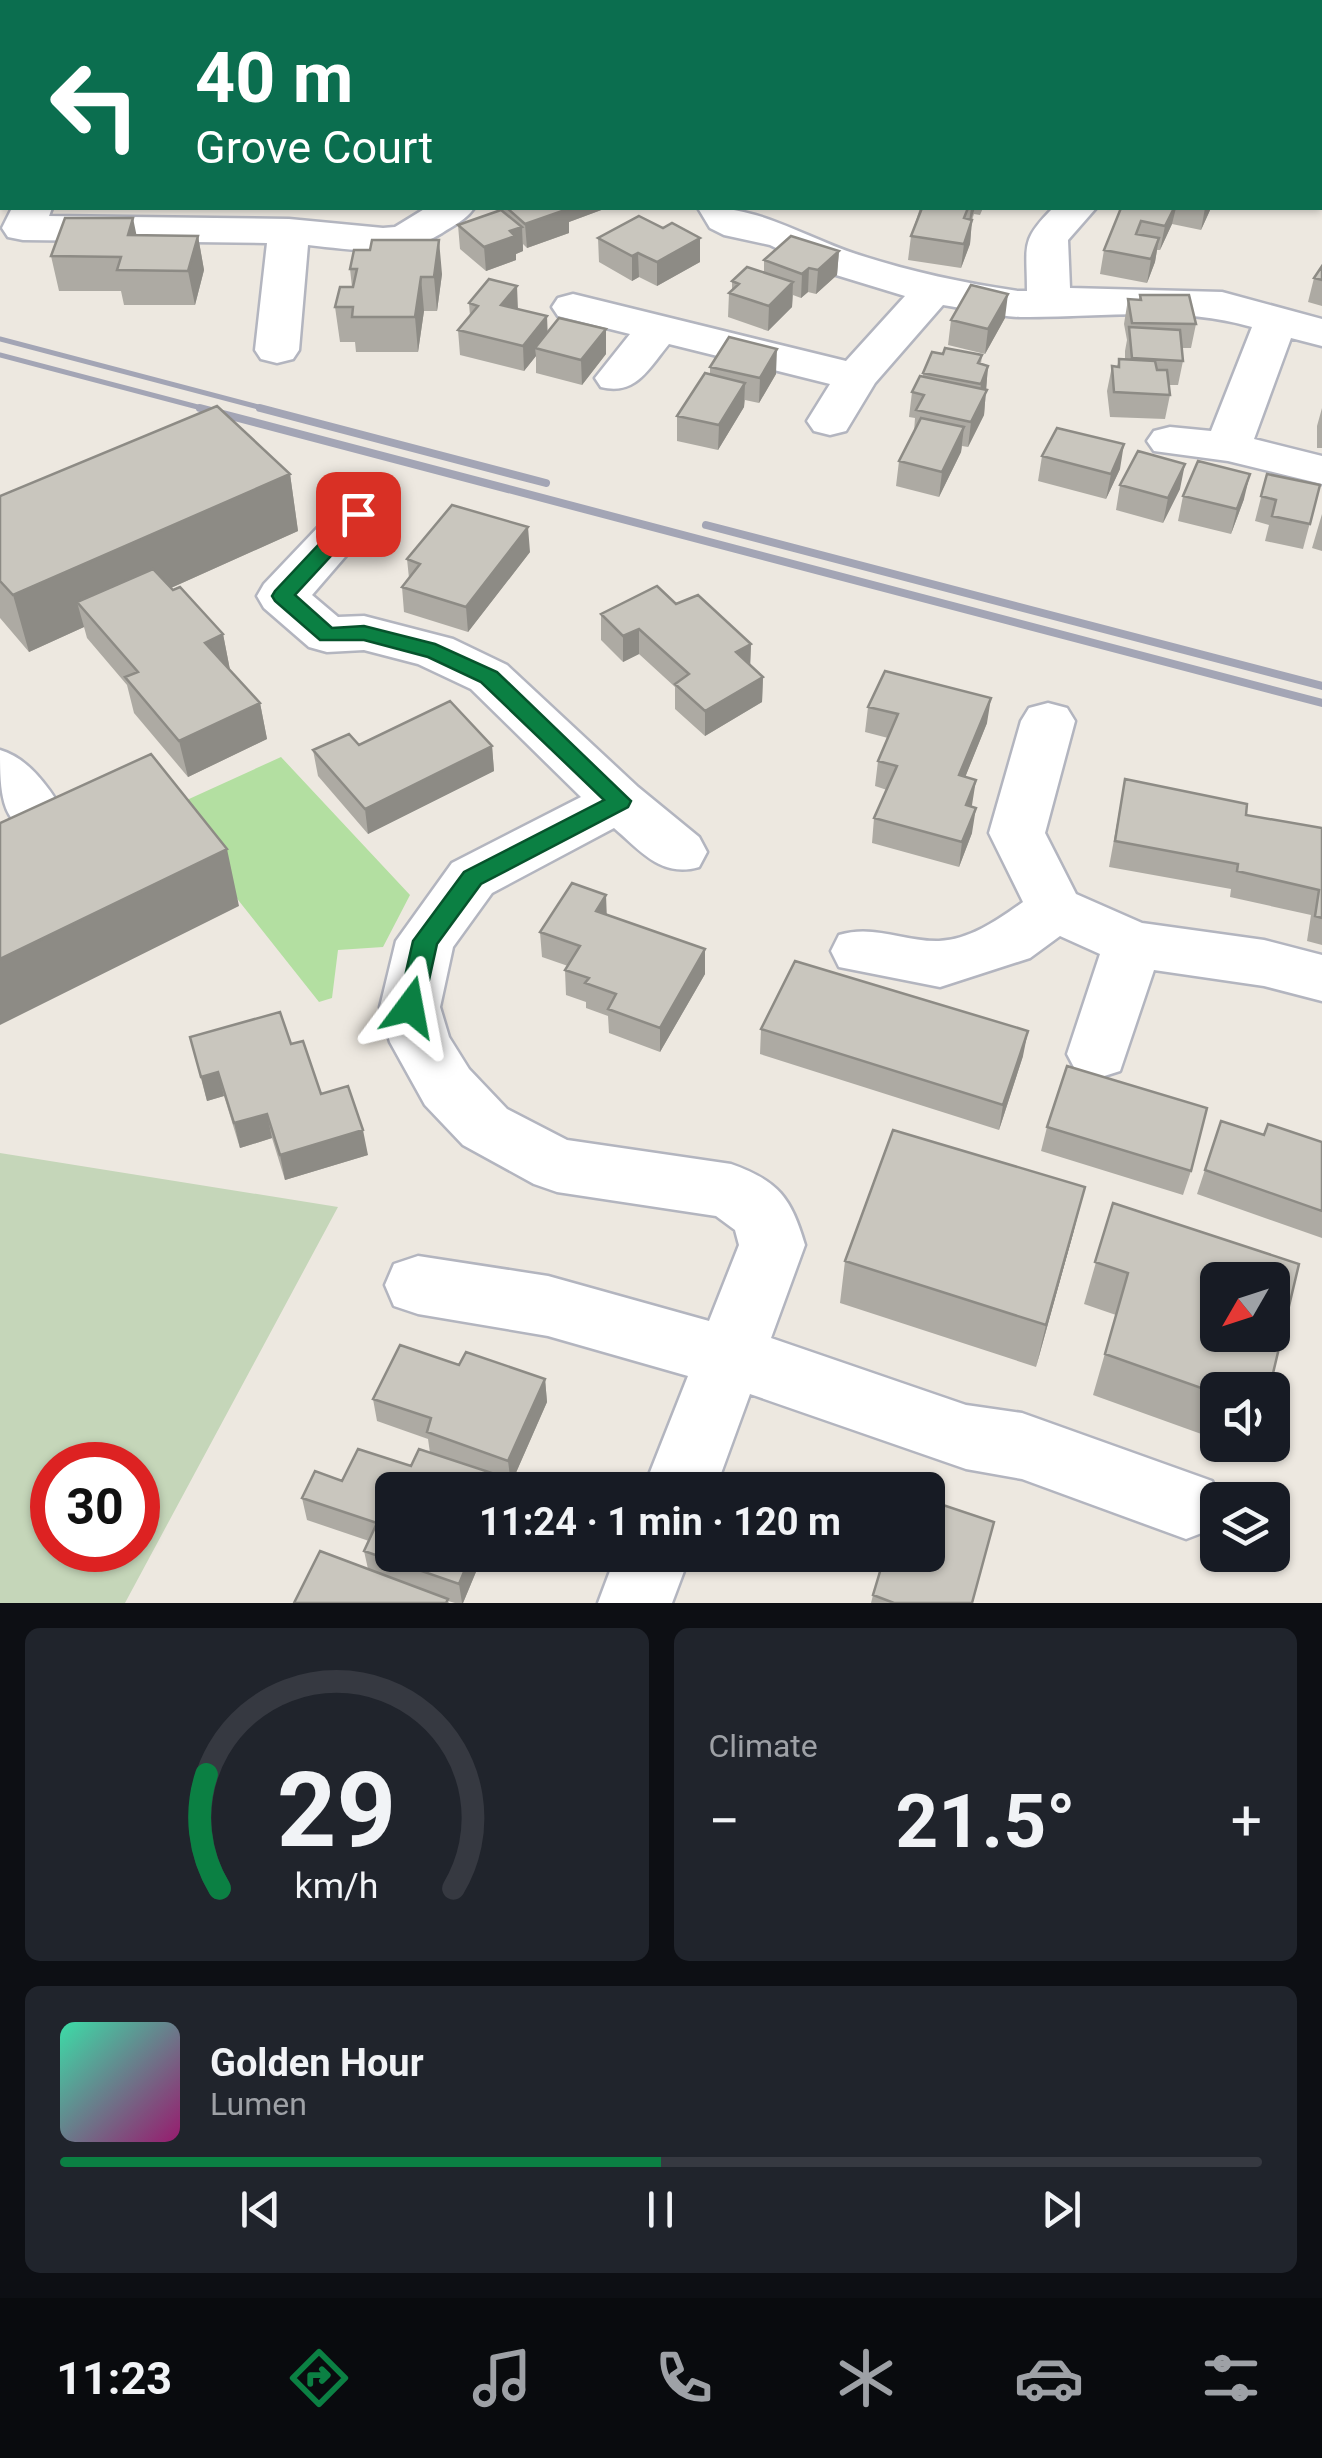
<!DOCTYPE html>
<html lang="en">
<head>
<meta charset="utf-8">
<style>
	body { margin:0; font-family:Roboto,sans-serif; background:#20242c; color:#f1f3f6; height:100vh; display:flex; flex-direction:column; font-size:38px; white-space:nowrap }
	* { box-sizing:border-box; margin:0 }
	p { font-size:32px; color:#9ea1a6 }
	.icon { flex:none; width:55px; height:55px; fill:none; stroke:currentColor; stroke-width:2; stroke-linecap:round; stroke-linejoin:round }
	.map { position:relative; height:1603px; overflow:hidden }
	.drawer { display:flex; flex-direction:column; gap:25px; padding:25px; background:#0d0f14; flex:1 }
	.drawer>* { flex:none }
	.guide { position:absolute; left:0px; top:0px; width:1322px; height:210px; box-shadow:0 2px 8px #0004; background:#0b6e4f; color:#fff; overflow:hidden }
	.needle { width:65px; rotate:231deg }
	.fabs { position:absolute; left:1200px; top:1262px; display:grid; gap:20px }
	.fabs a { display:grid; place-items:center; width:90px; height:90px; border-radius:15px; background:#171b24; box-shadow:0 2px 8px #0004; font-size:50px }
	.speed { position:absolute; left:30px; top:1442px; display:flex; gap:20px; font-size:50px; font-weight:700; text-align:center }
	.speed>* { display:grid; place-content:center; width:130px; height:130px; border-radius:50%; background:#171b24; box-shadow:0 2px 8px #0004; line-height:1 }
	.speed .limit { border:15px solid #d22; background:#fff; color:#111 }
	.pin { position:absolute; display:grid; place-items:center; width:85px; height:85px; color:#fff; margin:-42px; border-radius:20px; box-shadow:0 5px 15px #0006 }
	.me { position:absolute; width:110px; margin:-55px; rotate:13deg; stroke-linejoin:round; filter:drop-shadow(0 0 8px #0008) }
	.turn { display:flex; align-items:center; gap:35px; height:210px; padding:0 30px; font-size:45px }
	.turn .icon { width:130px; height:130px; stroke-width:2.5 }
	.turn b { display:block; font-size:70px; line-height:85px }
	.big { font-size:75px; font-weight:700; line-height:1.1 }
	.drawer .tile { flex:1; display:flex; flex-direction:column; justify-content:center; gap:15px; min-width:0; padding:0 35px; border-radius:15px; background:#20242c }
	.drawer .dial { align-items:center; gap:0 }
	.dial svg { height:260px; overflow:visible; fill:none; stroke:#363941; stroke-width:7; stroke-linecap:round; text-anchor:middle }
	.dial text { fill:#f1f3f6; stroke:none }
	.song { display:flex; align-items:center; gap:30px }
	.cover { width:120px; height:120px; border-radius:15px; background:linear-gradient(135deg,hsl(160 70% 55%),hsl(320 70% 35%)) }
	.played { height:10px; border-radius:5px; background:linear-gradient(90deg,#0b8043 50%,#363941 50%) }
	.keys { display:flex; justify-content:space-around; direction:ltr }
	.heat { display:flex; justify-content:space-between; align-items:center; font-size:55px; direction:ltr }
	.drawer .tiles { flex:1; display:grid; gap:25px; grid-template-columns:1fr 1fr }
	.tile:last-child { grid-column:span 2 }
	.trip { position:absolute; left:375px; top:1472px; width:570px; height:100px; border-radius:15px; background:#171b24; box-shadow:0 2px 8px #0004; font-weight:700; line-height:100px; text-align:center }
	.tab-bar { display:flex; height:160px; justify-content:space-around; align-items:center; background:#090b0e; color:#9ea1a6 }
	.tab-bar .icon { width:70px; height:70px }
	.tab-bar .current { color:#0b8043 }
	.tab-bar b { font-size:45px; color:#f1f3f6 }
	.map>svg:first-child { display:block }
	.green { fill:#b3dfa1 }
	.cemetery { fill:#c5d6b9; fill-rule:evenodd }
	.lines { fill:none; stroke-linecap:round; stroke-linejoin:round }
	.stream { fill:#7cc4e6; fill-rule:evenodd }
	.minor-casing { stroke:#b3b5bf; stroke-width:5 }
	.minor { fill:#fff; fill-rule:evenodd }
	.rail-far1 { stroke:#a3a5b5; stroke-width:5 }
	.rail { stroke:#a3a5b5; stroke-width:8 }
	.wall { fill:#adaaa3 }
	.shaded-wall { fill:#8d8b85 }
	.building { fill:#c9c6be; stroke:#8d8b85; stroke-width:2.5; fill-rule:evenodd }
	.route { fill:#0b8043; stroke:#07532c; stroke-width:2.5 }
</style>
</head>
<body>
<div class="map">
<svg width="1322" height="1603" viewBox="0 0 1322 1603">
	<rect width="100%" height="100%" fill="#ede8e0"/>
	<path class="green" d="M81,0H554L71,2Z
		M281,757L410,895L383,947L338,950L332,998L319,1002L181,828L178,804Z"/>
	<path class="cemetery" d="M0,1153L338,1207L125,1603H0ZM52,1465H138V1550H52Z"/>
	<g class="lines">
		<path class="stream" d="M160,0H179L176,2H158Z
			M0,38H2V44H0Z
			M0,141H2V148H0Z"/>
		<defs>
			<path id="minor" d="M1320,66H1322V89H1320Z
				M12,208H52L49,216L289,219L383,228L395,227L426,208H474C466,220 454,225 442,233C399,259 357,250 308,245L299,350L293,359L277,363L261,359L255,350L267,243L23,240L8,237L2,228Z
				M698,208C757,204 803,237 859,255C912,272 963,283 1018,291H1027C1027,245 1020,241 1053,208H1096L1068,240L1070,288L1222,292L1322,319V346L1291,338L1254,439L1322,456V484L1228,461L1154,451L1147,441L1154,431L1170,427L1211,431L1252,327C1174,305 1099,318 1020,317C995,316 968,309 943,305L875,383L846,431L830,435L814,431L807,421L830,384L669,344C649,368 636,396 601,387L595,378L630,334L558,316L552,307L558,298L573,294L846,361L905,296L823,271L770,245L724,235L710,228Z
				M358,499L375,503L382,514L312,595L338,617L364,616L453,639L507,665L638,787L699,837L707,852L699,867C661,878 641,851 614,828L492,893L453,947L440,1007L449,1037L469,1069L507,1109L567,1140L731,1164C779,1181 791,1198 805,1245L771,1338L966,1405L1022,1413L1212,1481L1220,1500L1212,1529L1186,1539L1022,1479L966,1469L750,1394L715,1490H643L688,1376L548,1336L418,1314L394,1306L385,1285L394,1264L418,1256L548,1276L709,1321L739,1245L735,1230L716,1216L557,1192L534,1184L463,1145L425,1105L390,1042L380,1007L396,941L452,863L581,797L471,689L418,664L364,650L327,652L309,647L264,608L257,596L264,584L341,503Z
				M1048,703L1067,708L1075,721L1045,833L1076,894L1142,923L1264,940L1322,955V1001L1264,986L1154,970L1120,1071L1098,1078L1076,1071L1067,1054L1100,954L1060,936L1030,958L940,987L839,967L831,951L839,935C874,924 904,942 939,941C970,940 999,919 1023,902L989,833L1021,721L1029,708Z
				M0,750C28,758 48,786 63,811L55,825C0,843 0,792 0,750Z
				M616,1555H690L672,1603H598Z"/>
		</defs>
		<use href="#minor" class="minor-casing"/>
		<use href="#minor" class="minor"/>
		<path class="rail-far1" d="M0,339L270,410
			M0,355L209,410"/>
		<path class="rail" d="M200,408L1322,703
			M260,408L546,483
			M706,525L1322,686"/>
	</g>
	<path class="wall" d="M827,0H890V2H827Z
		M1244,0H1309L1308,2H1242Z
		M503,208H604V209L569,222V233L527,248L523,244V251L516,254V260L486,271L460,249L458,225L503,212Z
		M920,208H983L980,215L974,214L972,220L970,244L961,268L908,260L911,236Z
		M1121,208H1211L1201,230L1172,224L1160,250H1157L1155,262L1147,283L1100,274L1104,250Z
		M663,228L700,238V262L657,286L639,277L632,281L599,262L598,238Z
		M137,235L198,236L204,270L195,305H124L121,291H59L51,256Z
		M839,251L837,275L816,294L808,292L801,298L793,295L792,307L768,331L728,317L729,293L732,290V281L764,273V260Z
		M350,269L442,274L437,311H424L418,352H356L355,342H340L335,307L352,287Z
		M1314,278L1322,280V306L1308,302Z
		M1140,295L1196,324L1191,348H1182L1183,361L1178,385H1169L1170,395L1165,419L1110,417L1107,391L1112,366L1117,367L1119,359L1125,360V351L1127,340L1124,324L1128,299L1139,300Z
		M469,303L518,309L547,333L606,329V354L582,385L536,373V356L524,371L460,355L458,330L470,316Z
		M1005,318L985,354L948,345L951,320Z
		M943,354L982,355L981,364L988,366L984,415L968,447L962,446L961,452L939,497L896,486L899,461L914,432L915,418L909,417L912,392L923,377V373Z
		M710,367L776,374L759,403L745,400L744,407L718,450L677,441V416L710,374Z
		M1322,408V448H1317V426Z
		M1042,456L1120,469L1106,499L1038,481Z
		M290,474L298,531L171,588L223,634L230,670L260,703L267,739L188,777L134,713L127,685L87,638L84,627L29,652L0,618V496Z
		M1267,474L1320,485L1303,549L1265,541L1269,525L1255,521Z
		M1120,485L1180,489L1163,523L1116,510Z
		M1183,496L1244,499L1231,534L1178,521Z
		M1322,514V551L1312,548Z
		M530,552L468,632L404,612L402,587L409,578L407,559Z
		M676,604L751,644L750,665L763,677L762,702L705,736L675,709V687L639,654L623,662L601,640V614Z
		M868,707L987,723L965,777L971,807L972,833L959,867L872,843L874,818L887,790L875,786L878,761L888,738L865,732Z
		M359,745L492,746L494,771L368,834L318,776L313,750Z
		M1125,779L1246,815L1322,828V945L1307,941L1311,915L1230,897L1231,889L1109,867Z
		M607,915L705,949V974L660,1052L609,1033L608,1016L586,1008V1002L566,995L565,970L568,966L542,957L540,932Z
		M761,1029L1023,1056L999,1130L760,1054Z
		M190,1037L291,1044L321,1094L368,1155L285,1180L272,1138L240,1148L224,1096L207,1101Z
		M1221,1121L1264,1135L1322,1142V1238L1197,1194Z
		M1047,1127L1191,1171L1183,1195L1041,1151Z
		M1113,1203L1218,1390V1440L1093,1395L1116,1315L1084,1304Z
		M1074,1230L1036,1367L840,1303L845,1261Z
		M459,1365L545,1379L547,1402L511,1484L505,1482L506,1490H392V1555H483L463,1603H455L448,1601L449,1603H294L368,1569L364,1551L369,1541L307,1520L302,1498L342,1481L411,1466L430,1453L428,1439L377,1421L373,1399Z
		M1232,1445H1250L1248,1451Z
		M994,1522L972,1603H871L873,1595Z"/>
	<path class="shaded-wall" d="M856,0H890V2H855Z
		M563,208L604,209L569,222V233L527,248L525,224Z
		M971,208H975L968,228Z
		M1174,208H1176L1172,224L1160,250L1165,226Z
		M1205,208H1211L1201,230Z
		M133,218L140,252L128,235Z
		M972,220L970,244L961,268L964,244Z
		M522,227L523,251L516,254V260L486,271L484,247L510,231Z
		M198,236L204,270L195,305L188,271Z
		M700,238V262L657,286V262Z
		M1159,238L1155,262L1147,283L1151,259Z
		M439,240L442,274L437,311L434,277Z
		M839,251L837,275L816,294L818,270Z
		M638,253L639,277L632,281V256Z
		M809,268L808,292L801,298L802,274Z
		M421,277L424,311L418,352L415,317Z
		M793,282L792,307L768,331L769,306Z
		M517,286L518,310L501,305Z
		M1008,294L1005,318L985,354L988,329Z
		M547,316L548,341L535,348L536,356L524,371L523,346Z
		M606,329V354L582,385L581,360Z
		M777,349L776,374L759,403L760,378Z
		M988,366L984,415L968,447L971,422L978,409L981,384Z
		M745,383L744,407L718,450L719,425Z
		M964,427L961,452L939,497L942,472Z
		M1124,444L1120,469L1106,499L1111,474Z
		M1185,464L1180,489L1163,523L1168,498Z
		M290,474L298,531L95,622L77,602L84,627L29,652L13,595Z
		M1250,474L1244,499L1231,534L1237,509Z
		M528,527L530,552L468,632L466,607Z
		M639,629V654L623,662V636Z
		M223,634L230,670L205,643Z
		M751,644L750,669L736,652Z
		M763,677L762,702L705,736V711Z
		M991,698L987,723L956,800L959,775Z
		M260,703L267,739L188,777L179,741Z
		M492,746L494,771L368,834L365,809Z
		M976,780L972,805L962,831L966,805Z
		M976,808L972,833L959,867L962,842Z
		M227,849L239,906L0,1025V959Z
		M606,895L607,920L596,911Z
		M705,949V974L660,1052V1028Z
		M1028,1031L1023,1056L999,1130L1003,1105Z
		M218,1072L224,1096L207,1101L201,1077Z
		M267,1114L272,1138L240,1148L234,1123Z
		M363,1130L368,1155L285,1180L280,1155Z
		M1085,1187L1074,1230L1036,1367L1046,1325Z
		M545,1379L547,1402L511,1484L508,1461Z
		M504,1477L506,1490H499Z
		M471,1555H483L463,1603H462L459,1584Z"/>
	<path class="building" d="M621,0H691L685,2H614Z
		M1244,0H1279L1283,1L1282,2H1242Z
		M1320,84H1322V100H1320Z
		M507,208H566L568,209L525,224Z
		M922,208H968L964,218L972,220L964,244L911,236Z
		M1121,208H1174L1165,226L1141,221L1136,234L1159,238L1151,259L1104,250Z
		M501,210L522,227L510,231L515,236L484,247L458,225Z
		M639,216L663,228L672,223L700,238L657,262L638,253L632,256L598,238Z
		M65,218H133L128,235L198,236L188,271L117,270L121,257L51,256Z
		M791,236L839,251L818,270L809,268L802,274L764,260Z
		M372,240H439L434,277H421L415,317H352L353,307H335L340,287H353L357,269H350L354,250H370Z
		M1322,266V280L1314,278Z
		M747,267L793,282L769,306L729,293L739,284L732,281Z
		M489,279L517,286L501,305L547,316L523,346L458,330L478,306L469,303Z
		M971,285L1008,294L988,329L951,320Z
		M1140,295H1189L1196,324L1132,323L1128,299L1141,300Z
		M559,318L606,329L581,360L535,348Z
		M1129,327L1180,330L1183,361L1132,358Z
		M729,337L777,349L760,378L710,367Z
		M945,348L982,355L978,363L988,366L981,384L923,373L932,352L943,354Z
		M1119,359L1155,361L1157,370H1167L1170,395L1114,392L1112,366L1119,367Z
		M705,373L745,383L719,425L677,416Z
		M920,376L987,390L971,422L916,410L924,395L912,392Z
		M217,406L290,474L13,595L0,581V496Z
		M921,418L964,427L942,472L899,461Z
		M1057,428L1124,444L1111,474L1042,456Z
		M1138,451L1185,464L1168,498L1120,485Z
		M1198,461L1250,474L1237,509L1183,496Z
		M1267,474L1320,485L1310,524L1272,516L1276,500L1261,496Z
		M452,505L528,527L466,607L402,587L420,564L407,559Z
		M153,569L173,590L180,587L223,634L205,643L260,703L179,741L125,677L138,672L77,602Z
		M657,586L676,604L698,595L751,644L736,652L763,677L705,711L675,684L689,674L639,629L623,636L601,614Z
		M885,671L991,698L959,775L976,780L966,805L976,808L962,842L874,818L897,766L878,761L898,714L868,707Z
		M450,701L492,746L365,809L313,750L349,734L359,745Z
		M151,754L227,849L0,959V823Z
		M1125,779L1247,804L1246,815L1322,828V918L1315,916L1319,890L1237,871L1238,864L1115,841Z
		M572,883L606,895L596,911L705,949L660,1028L608,1009L616,994L585,983L589,978L565,970L580,946L540,932Z
		M795,961L1028,1031L1003,1105L761,1029Z
		M280,1012L291,1044L303,1041L321,1094L348,1086L363,1130L280,1155L267,1114L234,1123L218,1072L201,1077L190,1037Z
		M1067,1066L1207,1108L1191,1171L1047,1127Z
		M1221,1121L1264,1135L1268,1124L1322,1142V1211L1205,1170Z
		M893,1130L1085,1187L1046,1325L845,1261Z
		M1113,1203L1299,1264L1269,1390H1218V1394L1105,1354L1128,1273L1095,1262ZM1218,1280H1272V1335H1218Z
		M400,1345L459,1365L466,1352L545,1379L508,1461L427,1432L431,1418L373,1399Z
		M358,1449L411,1466L419,1449L504,1477L499,1490H392V1555H471L459,1584L364,1551L377,1523L302,1498L315,1471L342,1481Z
		M928,1500L994,1522L972,1603H894L873,1595L885,1555H928Z
		M320,1551L448,1599L446,1603H294Z"/>
	<path class="route" d="M358,508L368,514L365,519L295,595L332,628L364,626L435,644L497,672L631,801L628,807L481,884L437,944L423,1007L419,1014H401L398,1007L413,941L464,872L604,800L481,682L428,657L364,640H320L275,601L272,596L275,591L351,510Z"/>
</svg>
<div class="fabs">
<a><svg class="needle" viewBox="-14 -14 28 28"><path d="M0-13l5 13h-10z" fill="#e53935"/><path d="M0 13l5-13h-10z" fill="#9ea1a6"/></svg></a>
<a><svg class="icon" aria-label="sound" viewBox="0 0 24 24"><path d="M4 9h4l5-4v14l-5-4H4zM17 9q2 3 0 6"/></svg></a>
<a><svg class="icon" aria-label="layers" viewBox="0 0 24 24"><path d="M12 4l9 5-9 5-9-5zM3 14l9 5 9-5"/></svg></a>
</div>
<div class="speed"><div class="limit">30</div></div>
<div class="pin" style="left:358px;top:514px;background:#d93025"><svg class="icon" aria-label="arrive" viewBox="0 0 24 24"><path d="M6 21V4h12l-3 4 3 4H6"/></svg></div>
<svg class="me" style="left:410px;top:1007px" viewBox="-20 -20 40 40"><path d="M0-17L14 15 0 8-14 15z" fill="#0b8043" stroke="#fff" stroke-width="4"/></svg>
<div class="trip">11:24 · 1 min · 120 m</div>
<div class="guide">
<div class="turn"><svg class="icon" aria-label="left" viewBox="0 0 24 24"><path d="M17 20v-9H6M10 6l-5 5 5 5"/></svg><div><b>40 m</b>Grove Court</div></div>
</div>
</div>
<section class="drawer">
<div class="tiles">
<div class="tile dial"><svg viewBox="0 0 100 80">
<path d="M14 69A42 42 0 1 1 86 69"/>
<path d="M14 69A42 42 0 0 1 10 34" stroke="#0b8043"/>
<text x="50" y="56" font-size="32" font-weight="700">29</text>
<text x="50" y="72" font-size="11">km/h</text>
</svg></div>
<div class="tile"><p>Climate</p>
<div class="heat"><a>−</a><b class="big">21.5°</b><a>+</a></div>
</div>
<div class="tile">
<div class="song"><i class="cover"></i><div><b>Golden Hour</b><p>Lumen</p></div></div>
<div class="played"></div>
<div class="keys"><svg class="icon" aria-label="previous" viewBox="0 0 24 24"><path d="M18 5L8 12l10 7zM5 5v14"/></svg><svg class="icon" aria-label="pause" viewBox="0 0 24 24"><path d="M8 5v14M16 5v14"/></svg><svg class="icon" aria-label="next" viewBox="0 0 24 24"><path d="M6 5l10 7-10 7zM19 5v14"/></svg></div>
</div>
</div>
</section>
<nav class="tab-bar">
<b>11:23</b>
<svg class="icon current" aria-label="directions" viewBox="0 0 24 24"><path d="M12 3l9 9-9 9-9-9zM9 14v-3h6M13 9l2 2-2 2"/></svg>
<svg class="icon" aria-label="music" viewBox="0 0 24 24"><path d="M9 18V5l10-2v13"/><circle cx="6" cy="18" r="3"/><circle cx="16" cy="16" r="3"/></svg>
<svg class="icon" aria-label="phone" viewBox="0 0 24 24"><path d="M5 4h4l2 5-3 2q2 4 5 5l2-3 5 2v4C11 20 4 13 5 4z"/></svg>
<svg class="icon" aria-label="climate" viewBox="0 0 24 24"><path d="M12 3v18M4 7l16 10M4 17L20 7"/></svg>
<svg class="icon" aria-label="car" viewBox="0 0 24 24"><path d="M5 17H2v-5l4-1 3-4h7l3 4 3 1v5h-3M9 17h6M6 11h13"/><circle cx="7" cy="17" r="2"/><circle cx="17" cy="17" r="2"/></svg>
<svg class="icon" aria-label="filters" viewBox="0 0 24 24"><path d="M4 7h16M4 17h16"/><circle cx="9" cy="7" r="2"/><circle cx="15" cy="17" r="2"/></svg>
</nav>
</body>
</html>
